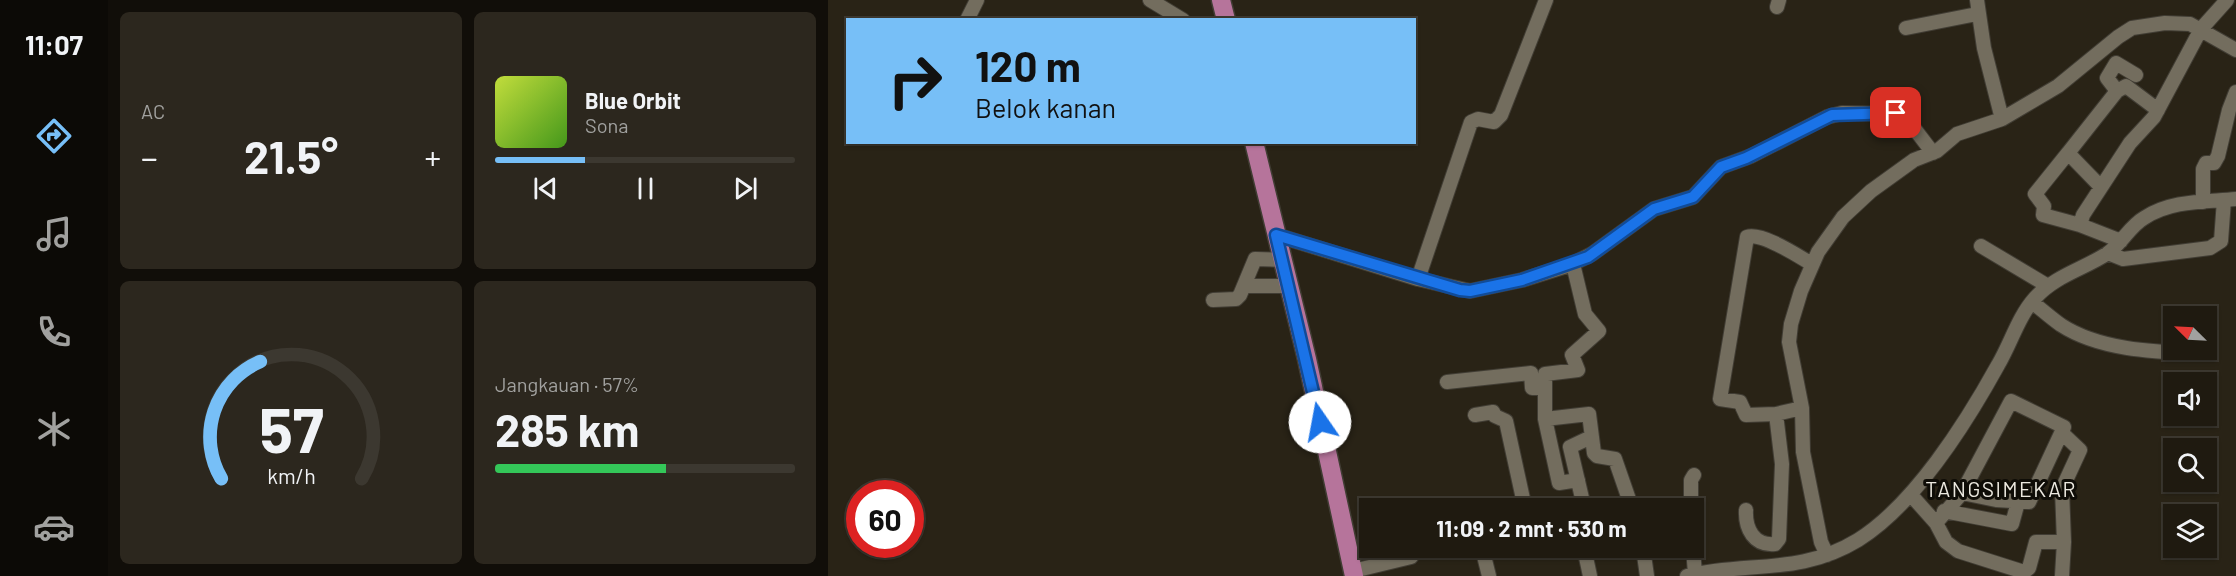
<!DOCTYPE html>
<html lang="id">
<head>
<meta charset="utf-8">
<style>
	body { margin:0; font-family:Barlow,sans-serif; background:#2c271e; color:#f1f3f6; height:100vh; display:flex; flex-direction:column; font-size:22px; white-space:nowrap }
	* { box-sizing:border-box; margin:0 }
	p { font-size:20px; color:#a1a19f }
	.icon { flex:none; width:33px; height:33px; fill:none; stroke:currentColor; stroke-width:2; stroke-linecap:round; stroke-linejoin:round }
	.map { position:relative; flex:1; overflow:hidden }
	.drawer { display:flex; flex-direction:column; gap:12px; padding:12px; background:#110e09; width:720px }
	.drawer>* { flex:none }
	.banner { position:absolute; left:18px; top:18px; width:570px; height:126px; border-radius:0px; box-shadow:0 2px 4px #0004,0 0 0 2px #3c3830; background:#77bff7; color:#111; overflow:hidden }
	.needle { width:39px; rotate:294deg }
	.fabs { position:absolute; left:1335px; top:306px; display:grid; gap:12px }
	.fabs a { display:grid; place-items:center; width:54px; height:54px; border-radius:0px; background:#1f1a10; box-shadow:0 2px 4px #0004,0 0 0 2px #3c3830; font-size:30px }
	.speed { position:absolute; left:18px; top:480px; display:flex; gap:12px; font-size:30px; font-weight:700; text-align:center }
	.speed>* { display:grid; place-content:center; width:78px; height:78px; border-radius:50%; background:#1f1a10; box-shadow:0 2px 4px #0004,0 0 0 2px #3c3830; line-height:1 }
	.speed .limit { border:9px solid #d22; background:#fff; color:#111 }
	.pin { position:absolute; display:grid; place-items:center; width:51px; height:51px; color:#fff; margin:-26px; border-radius:12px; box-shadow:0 3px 9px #0006 }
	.me { position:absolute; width:66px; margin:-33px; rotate:348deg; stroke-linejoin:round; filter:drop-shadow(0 0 4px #0008) }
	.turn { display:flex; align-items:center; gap:21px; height:126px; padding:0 30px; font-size:27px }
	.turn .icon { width:78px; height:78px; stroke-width:2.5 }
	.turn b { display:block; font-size:42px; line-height:51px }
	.big { font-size:45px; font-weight:700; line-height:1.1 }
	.drawer .tile { flex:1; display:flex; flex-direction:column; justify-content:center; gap:9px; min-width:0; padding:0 21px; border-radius:9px; background:#2c271e }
	.drawer .dial { align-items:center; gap:0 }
	.dial svg { height:156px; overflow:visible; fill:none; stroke:#3c3830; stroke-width:7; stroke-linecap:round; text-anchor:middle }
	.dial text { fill:#f1f3f6; stroke:none }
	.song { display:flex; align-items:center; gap:18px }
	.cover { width:72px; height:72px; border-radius:9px; background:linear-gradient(135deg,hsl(70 70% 55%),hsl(100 70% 35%)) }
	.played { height:6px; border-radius:3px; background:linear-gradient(90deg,#77bff7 30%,#3c3830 30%) }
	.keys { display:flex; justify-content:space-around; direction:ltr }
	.heat { display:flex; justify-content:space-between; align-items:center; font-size:33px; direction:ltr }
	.charge { height:9px; border-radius:4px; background:linear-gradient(90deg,#34c759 57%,#3c3830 0) }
	.drawer .tiles { flex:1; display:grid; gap:12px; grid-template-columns:repeat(2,1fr) }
	.trip { position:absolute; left:531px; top:498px; width:345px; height:60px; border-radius:0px; background:#1f1a10; box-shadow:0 2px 4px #0004,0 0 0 2px #3c3830; font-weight:700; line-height:60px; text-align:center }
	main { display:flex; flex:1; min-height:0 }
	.tab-bar { display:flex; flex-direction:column; width:108px; justify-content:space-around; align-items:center; background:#0c0a06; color:#a1a19f }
	.tab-bar .icon { width:42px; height:42px }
	.tab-bar .active { color:#77bff7 }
	.tab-bar b { font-size:27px; color:#f1f3f6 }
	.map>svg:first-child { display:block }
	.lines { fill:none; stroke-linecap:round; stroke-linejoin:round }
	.street-casing { stroke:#413d34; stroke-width:16 }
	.primary-casing { stroke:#413d34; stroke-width:21 }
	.street { stroke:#736d5e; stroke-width:14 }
	.primary { stroke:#b6749b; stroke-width:18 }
	.route-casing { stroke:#114b97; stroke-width:15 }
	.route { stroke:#1a73e8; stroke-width:10 }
	.labels { text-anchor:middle; stroke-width:6; stroke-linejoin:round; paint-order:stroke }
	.quarter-label { font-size:21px; letter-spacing:1.5px; fill:#ece9e0; stroke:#0f0d07 }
</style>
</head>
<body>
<main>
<nav class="tab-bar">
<b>11:07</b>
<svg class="icon active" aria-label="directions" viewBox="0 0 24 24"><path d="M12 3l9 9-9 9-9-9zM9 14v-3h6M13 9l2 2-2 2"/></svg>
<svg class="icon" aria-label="music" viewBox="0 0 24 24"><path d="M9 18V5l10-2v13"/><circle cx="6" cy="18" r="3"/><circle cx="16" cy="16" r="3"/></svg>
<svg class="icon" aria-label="phone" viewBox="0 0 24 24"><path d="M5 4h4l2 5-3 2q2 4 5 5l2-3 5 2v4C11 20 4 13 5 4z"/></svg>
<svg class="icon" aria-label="climate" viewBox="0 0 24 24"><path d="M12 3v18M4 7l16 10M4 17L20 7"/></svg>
<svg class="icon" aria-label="car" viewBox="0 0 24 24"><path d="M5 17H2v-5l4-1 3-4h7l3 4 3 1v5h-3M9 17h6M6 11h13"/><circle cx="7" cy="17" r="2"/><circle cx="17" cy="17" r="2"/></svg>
</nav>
<section class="drawer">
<div class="tiles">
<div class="tile"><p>AC</p>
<div class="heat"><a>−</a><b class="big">21.5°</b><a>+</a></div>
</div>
<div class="tile">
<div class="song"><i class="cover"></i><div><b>Blue Orbit</b><p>Sona</p></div></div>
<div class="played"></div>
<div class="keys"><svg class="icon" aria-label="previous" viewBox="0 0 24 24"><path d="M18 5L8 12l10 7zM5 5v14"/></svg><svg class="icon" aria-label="pause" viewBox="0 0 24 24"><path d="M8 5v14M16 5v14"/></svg><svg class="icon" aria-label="next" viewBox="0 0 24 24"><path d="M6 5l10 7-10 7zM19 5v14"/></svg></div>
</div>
<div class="tile dial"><svg viewBox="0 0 100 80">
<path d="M14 69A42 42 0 1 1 86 69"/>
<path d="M14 69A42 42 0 0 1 34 9" stroke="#77bff7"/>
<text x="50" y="56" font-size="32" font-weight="700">57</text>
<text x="50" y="72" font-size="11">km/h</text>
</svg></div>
<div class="tile"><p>Jangkauan · 57%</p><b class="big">285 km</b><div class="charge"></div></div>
</div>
</section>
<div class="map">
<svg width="1408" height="576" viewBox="0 0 1408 576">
	<rect width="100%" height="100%" fill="#292316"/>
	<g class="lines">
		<defs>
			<path id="street" d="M322,0L355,20
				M1149,0L1156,48L1174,119
				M949,7L951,0
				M139,20L149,0
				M1078,28L1149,14
				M1289,91L1279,78L1288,63L1308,75
				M1240,153L1207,194L1216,206L1215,215L1252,225
				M1272,186L1240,153L1289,91L1298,86L1330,110
				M1375,202V169L1378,163H1386L1390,156L1401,110L1408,92
				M448,235L590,279L642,291L694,280L745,264L757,314L771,331L744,355L750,370L717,374V419L761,414L766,453L769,456L787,459L804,508
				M1293,241L1252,225L1255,215L1302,143L1326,117L1373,29L1399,0
				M1153,246L1220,286
				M1280,253L1295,259L1382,248L1393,241L1396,200
				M744,264L764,254L826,209L865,197L893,167L923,156L999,117L1014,113L1073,114L1079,119L1105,153
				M984,264C970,256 934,232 919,237L892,399L912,402L918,415L948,414L974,408L975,452L993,542L999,555
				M590,279L643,122L650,119L666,122L673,115L718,0
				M416,286H461
				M385,300L408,299L412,295L427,259L455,260
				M1204,302C1213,309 1223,318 1233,325C1273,351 1330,352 1376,354
				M619,382L703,373L704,388H716
				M974,408L961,342L963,324L973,291L990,252L1015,217L1043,191L1086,160L1109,151L1129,134L1174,119L1230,86L1290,37L1304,28L1337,23L1362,24L1408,50
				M647,415L665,412L667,416L678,421L697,508
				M717,419L731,483L750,480
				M1234,433L1252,450L1234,489L1236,542
				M1083,495L1108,523L1118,542L1130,551L1196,572L1201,568L1208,542H1236L1234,576
				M747,508L754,498L742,447L763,437
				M863,508V480L866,475
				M918,510C917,529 926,546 947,544L951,539L954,464L948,414
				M1116,511L1184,524L1190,502
				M1108,523L1134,493L1183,401L1236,427L1201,502L1168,500L1134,493
				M654,548L661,576
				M756,548L762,576
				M815,548L819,576
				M865,548L867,574
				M525,571L583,557L589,548
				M859,576C920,561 971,576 1030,540C1086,505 1138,423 1170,365C1183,343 1190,317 1207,298C1228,275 1256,269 1280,253C1294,243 1302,226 1316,218C1343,200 1377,202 1408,199"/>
			<path id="primary" d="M393,0L398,20
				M426,142L479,359L526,576"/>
		</defs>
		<use href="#street" class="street-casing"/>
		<use href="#primary" class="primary-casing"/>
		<use href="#street" class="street"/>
		<use href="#primary" class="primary"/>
	</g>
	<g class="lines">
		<defs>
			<path id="route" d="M492,422L448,235L632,290L642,291L694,280L760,257L826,209L865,197L893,167L918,158L1004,115L1068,113"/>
		</defs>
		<use href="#route" class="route-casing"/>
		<use href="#route" class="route"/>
	</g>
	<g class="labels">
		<g class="quarter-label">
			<text x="1173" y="497">TANGSIMEKAR</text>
		</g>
	</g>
</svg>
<div class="fabs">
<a><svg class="needle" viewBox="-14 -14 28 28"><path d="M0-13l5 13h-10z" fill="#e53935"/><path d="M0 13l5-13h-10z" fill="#a1a19f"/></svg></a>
<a><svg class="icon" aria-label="sound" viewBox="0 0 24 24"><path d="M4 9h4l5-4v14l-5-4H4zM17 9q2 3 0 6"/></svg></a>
<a><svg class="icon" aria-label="search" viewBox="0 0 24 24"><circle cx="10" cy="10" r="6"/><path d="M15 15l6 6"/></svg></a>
<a><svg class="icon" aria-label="layers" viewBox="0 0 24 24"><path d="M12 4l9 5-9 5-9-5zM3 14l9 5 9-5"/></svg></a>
</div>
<div class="speed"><div class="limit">60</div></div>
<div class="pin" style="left:1068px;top:113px;background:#d93025"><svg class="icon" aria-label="arrive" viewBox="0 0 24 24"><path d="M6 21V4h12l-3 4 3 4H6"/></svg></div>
<svg class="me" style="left:492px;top:422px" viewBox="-20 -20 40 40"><circle r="19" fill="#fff"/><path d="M0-13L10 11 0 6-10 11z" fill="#1a73e8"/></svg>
<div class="trip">11:09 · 2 mnt · 530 m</div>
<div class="banner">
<div class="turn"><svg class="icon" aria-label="right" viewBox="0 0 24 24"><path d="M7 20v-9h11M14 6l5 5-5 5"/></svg><div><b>120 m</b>Belok kanan</div></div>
</div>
</div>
</main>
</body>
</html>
